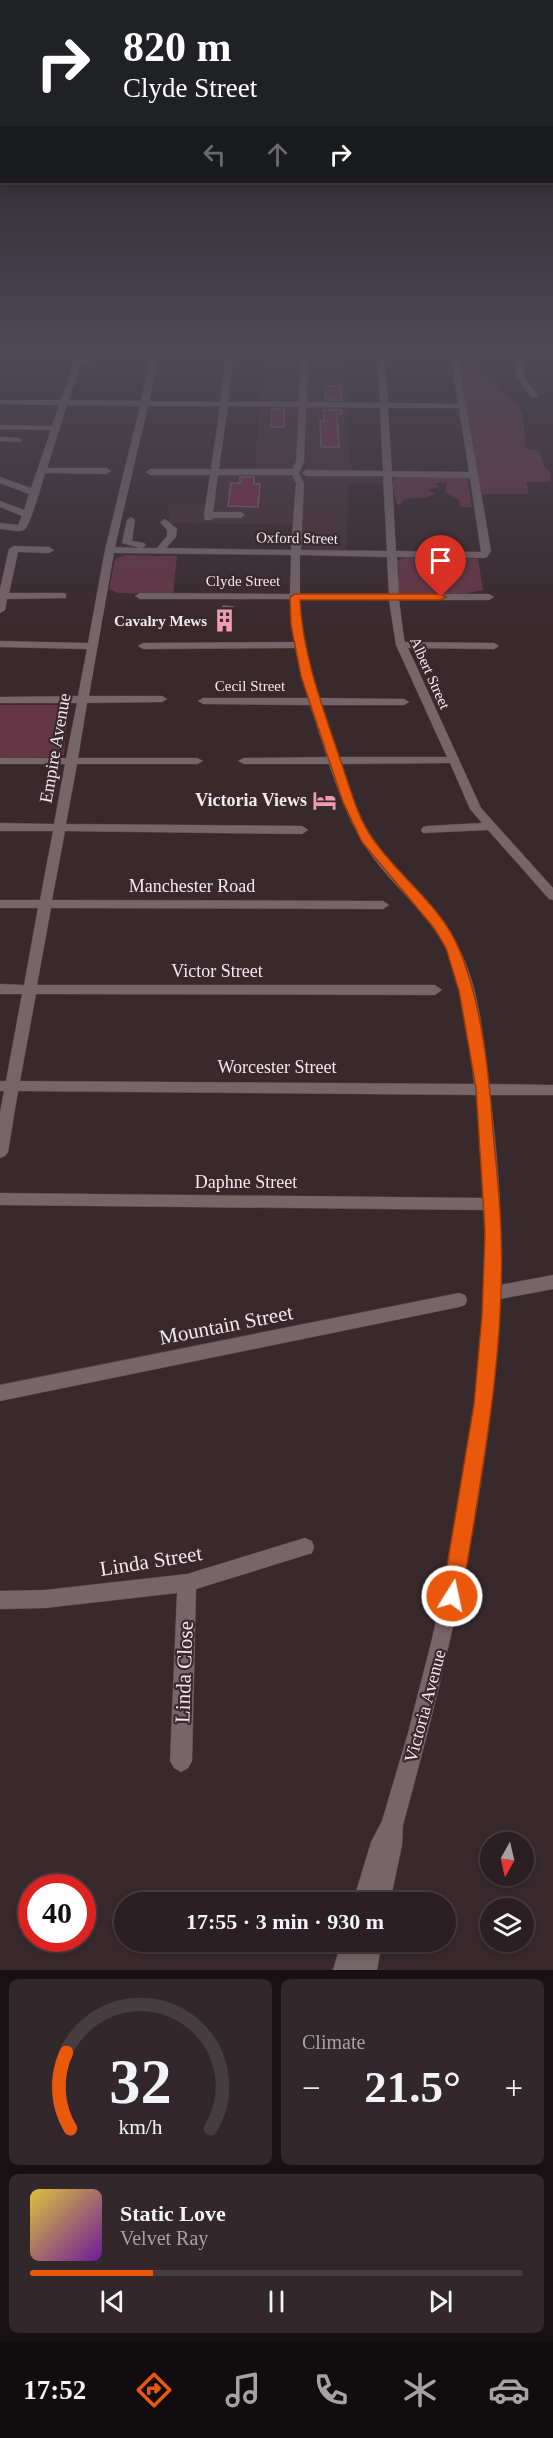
<!DOCTYPE html>
<html lang="en">
<head>
<meta charset="utf-8">
<style>
	body { margin:0; font-family:"Times New Roman",serif; background:#32272a; color:#f1f3f6; height:100vh; display:flex; flex-direction:column; font-size:22px; white-space:nowrap }
	* { box-sizing:border-box; margin:0 }
	p { font-size:20px; color:#a5a2a5 }
	.icon { flex:none; width:33px; height:33px; fill:none; stroke:currentColor; stroke-width:2; stroke-linecap:round; stroke-linejoin:round }
	.map { position:relative; height:1970px; overflow:hidden }
	.details { display:flex; flex-direction:column; gap:9px; padding:9px; background:#171113; flex:1 }
	.details>* { flex:none }
	.hud { position:absolute; left:0px; top:0px; width:554px; height:183px; box-shadow:0 3px 9px #0003,0 0 0 2px #463d40; background:#202124; color:#fff; overflow:hidden }
	.needle { width:39px; rotate:188deg }
	.tools { position:absolute; left:480px; top:1832px; display:grid; gap:12px }
	.tools a { display:grid; place-items:center; width:54px; height:54px; border-radius:50%; background:#2a1f22; box-shadow:0 3px 9px #0003,0 0 0 2px #463d40; font-size:30px }
	.speed { position:absolute; left:18px; top:1874px; display:flex; gap:12px; font-size:30px; font-weight:700; text-align:center }
	.speed>* { display:grid; place-content:center; width:78px; height:78px; border-radius:50%; background:#2a1f22; box-shadow:0 3px 9px #0003,0 0 0 2px #463d40; line-height:1 }
	.speed .limit { border:9px solid #d22; background:#fff; color:#111 }
	.pin { position:absolute; display:grid; place-items:center; width:51px; height:51px; color:#fff; margin:-62px -26px; border-radius:50% 50% 50% 0; rotate:-45deg; box-shadow:0 0 6px #0007 }
	.pin .icon { rotate:45deg }
	.me { position:absolute; width:66px; margin:-33px; rotate:10deg; stroke-linejoin:round; filter:drop-shadow(0 0 4px #0008) }
	.turn { display:flex; align-items:center; gap:21px; height:126px; padding:0 24px; font-size:27px }
	.turn .icon { width:78px; height:78px; stroke-width:2.5 }
	.turn b { display:block; font-size:42px; line-height:51px }
	.lanes { display:flex; align-items:center; height:57px; padding:0 24px; background:#0003; justify-content:center; gap:30px; direction:ltr }
	.lanes .off { opacity:.35 }
	.big { font-size:45px; font-weight:600; line-height:1.1 }
	.details .card { flex:1; display:flex; flex-direction:column; justify-content:center; gap:9px; min-width:0; padding:0 21px; border-radius:9px; background:#32272a }
	.details .dial { align-items:center; gap:0 }
	.dial svg { height:156px; overflow:visible; fill:none; stroke:#463d40; stroke-width:7; stroke-linecap:round; text-anchor:middle }
	.dial text { fill:#f1f3f6; stroke:none }
	.song { display:flex; align-items:center; gap:18px }
	.cover { width:72px; height:72px; border-radius:9px; background:linear-gradient(135deg,hsl(50 70% 55%),hsl(280 70% 35%)) }
	.played { height:6px; border-radius:3px; background:linear-gradient(90deg,#ea580c 25%,#463d40 25%) }
	.keys { display:flex; justify-content:space-around; direction:ltr }
	.heat { display:flex; justify-content:space-between; align-items:center; font-size:33px; direction:ltr }
	.details .tiles { flex:1; display:grid; gap:9px; grid-template-columns:1fr 1fr }
	.card:last-child { grid-column:span 2 }
	.trip { position:absolute; left:114px; top:1892px; width:342px; height:60px; border-radius:30px; background:#2a1f22; box-shadow:0 3px 9px #0003,0 0 0 2px #463d40; font-weight:600; line-height:60px; text-align:center }
	.tabs { display:flex; height:96px; justify-content:space-around; align-items:center; background:#110c0e; color:#a5a2a5 }
	.tabs .icon { width:42px; height:42px }
	.tabs .current { color:#ea580c }
	.tabs b { font-size:27px; color:#f1f3f6 }
	.map>svg:first-child { display:block }
	.built { fill:#463036 }
	.green { fill:#653645 }
	.building { fill:#772b47; stroke:#756468; stroke-width:1.5 }
	.lines { fill:none; stroke-linecap:round; stroke-linejoin:round }
	.minor-casing { stroke:#524548; stroke-width:1 }
	.minor { fill:#766569; fill-rule:evenodd }
	.route { fill:#ea580c; stroke:#983908; stroke-width:1.5 }
	.labels { text-anchor:middle; stroke-width:4.5; stroke-linejoin:round; paint-order:stroke }
	.far-street-label { font-size:15px; fill:#f3e8eb; stroke:#38292d }
	.far-poi-label { font-size:15px; font-weight:bold; fill:#f3e8eb; stroke:#38292d; text-anchor:end }
	.street-label { font-size:18px; fill:#f3e8eb; stroke:#38292d }
	.poi-label { font-size:18px; font-weight:bold; fill:#f3e8eb; stroke:#38292d; text-anchor:end }
	.near-street-label { font-size:21px; fill:#f3e8eb; stroke:#38292d }
</style>
</head>
<body>
<div class="map">
<svg width="553" height="1970" viewBox="0 0 553 1970">
	<rect width="100%" height="100%" fill="#38292d"/>
	<path class="built" d="M266,353H344V378L349,390V404L346,405L352,473L388,474V484H349L346,555L297,553V525L169,523L168,503L209,505L216,471H256L259,407Z"/>
	<path class="green" d="M458,359L473,364L522,411L526,449L540,451L544,467L550,472L551,482H526L529,494H480Z
		M394,477H467L472,507H460L459,500L445,492L447,482L435,483L440,487L427,490L436,494C424,499 415,497 403,500L400,505L397,504L392,486Z
		M126,555L177,556L173,595L118,593L109,589L115,559Z
		M403,558H428L432,562H443L442,558L478,559L483,590L460,595H399L398,560Z
		M0,705H68L64,755L53,757L0,758Z"/>
	<path class="building" d="M268,353H288V365H267Z
		M326,386H341L342,400H326Z
		M272,409H284V427H271Z
		M324,410H342V414H337L339,447H321L320,421H324Z
		M240,477H254V484H260L258,507L228,506L231,483H240Z
		M223,606L233,607L232,631H218L219,610H223Z"/>
	<g class="lines">
		<defs>
			<path id="minor" d="M159,353L149,401L220,402L227,353H234L228,402H299L301,353H308L307,402L380,403L377,353H384L388,403L458,404L450,353H457L491,551L487,557L484,558L397,557L399,594H489L494,597L489,600H399L404,639L405,642L494,643L499,646L494,649L408,648L481,808L553,888V900L549,899L488,830L423,833L421,830L423,827L427,826L482,823L470,809L450,763L341,764C351,794 361,825 381,851C405,884 438,910 458,947C480,987 483,1039 489,1084L553,1085V1095H490C498,1158 503,1222 500,1285L553,1275V1289L500,1299C492,1479 450,1652 403,1825L402,1845L390,1902H353L371,1842L382,1821L408,1733L432,1639L453,1544L469,1448L481,1352L485,1255L484,1210L0,1205V1193L484,1198L483,1159L476,1095L18,1091L8,1152L5,1156L0,1158V1112L4,1091H0V1081H6L22,994H0V984L24,985L38,908H0V900H40L53,831H0V823L54,824L65,764H0V758H66L77,703H0V697L78,696L87,649L0,647V641L88,643L105,550L140,406L67,405L47,468H107L111,471L107,474L45,473C42,483 30,527 24,530C19,533 6,529 0,529V523L18,525L22,516L0,507V501L24,510L29,494L0,483V477L31,488L51,430L0,429V425L52,426L59,405L0,404V400H61L75,359L90,356ZM151,356L141,401L69,400L81,362ZM148,406H220L211,469H150L146,472L150,475H210L204,515L205,520H211L213,518H241L245,515L241,512H213L218,475H292L296,483L291,550L166,548L176,537L177,529L165,519L160,522L167,530V536L157,548H142L146,545L144,543L132,541L135,520L131,517L127,520L122,543L140,548L115,547ZM228,406L299,407L296,462L292,469H219ZM306,407L380,408L383,471L306,470L302,473L306,476H383L387,551L301,550L304,483L299,473L304,462ZM388,408H459L469,472L392,471ZM392,477L470,478L481,552L396,551ZM114,553L291,555L290,594L140,593L135,596L140,599H290L294,642L143,643L138,646L143,649L295,648L308,698H203L198,701L203,704L310,705L327,757L244,758L238,761L244,764H329C340,796 351,828 372,856C395,888 428,913 446,949C466,990 469,1040 474,1084L20,1081L36,994L435,995L442,990L435,985H37L51,908L383,909L389,905L383,901L52,900L65,831L302,834L308,830L302,826L66,824L77,764H197L203,761L197,758H78L87,703L162,702L167,699L162,696H89ZM300,555L387,557L389,594H300ZM300,599L389,600L396,645L447,757H339L321,705H404L409,702L404,699L319,698L303,639Z
				M510,353L553,354V358L523,356L524,377L538,395L537,397H531L516,377L515,355Z
				M0,437L19,438L23,440L19,442L0,441Z
				M14,546L49,547L54,550L49,553L18,552L9,593H63L66,594V598L7,599L5,610L0,613V589L9,549Z
				M459,1293L465,1295L467,1300L465,1305L459,1307L0,1401V1385Z
				M305,1538L312,1541L314,1547L312,1553L196,1589L192,1761L188,1768L181,1772L174,1768L170,1761L177,1593L45,1608L0,1609V1591L45,1590L187,1574Z
				M342,1941H382L377,1970H333Z"/>
		</defs>
		<use href="#minor" class="minor-casing"/>
		<use href="#minor" class="minor"/>
	</g>
	<linearGradient id="sky" x2="0" y2="1"><stop stop-color="#1f1719"/><stop offset="0.56" stop-color="#4d4957"/><stop offset="1" stop-color="#4d4957" stop-opacity="0"/></linearGradient>
	<rect width="553" height="628" fill="url(#sky)"/>
	<path class="route" d="M295,594H441L446,597L441,600H300C303,657 323,708 341,762C350,787 357,817 373,839C399,877 443,907 460,951C482,1006 489,1072 493,1131C496,1164 500,1197 501,1230C506,1353 481,1476 462,1596L459,1602L452,1605L445,1602L442,1596L474,1404L482,1315L485,1232L476,1088L459,991L446,948L434,928L362,842L343,802L301,676L291,625L290,597Z"/>
	<defs>
		<symbol id="building-bare" viewBox="-9 -9 18 18"><path d="M-4-6H4V6H1V3H-1V6H-4ZM-2.5-4.3h1.7v1.8h-1.7ZM.8-4.3h1.7v1.8H.8ZM-2.5-1h1.7V.8h-1.7ZM.8-1h1.7V.8H.8Z" fill="#f19ab4" stroke="#38292d" stroke-width="2.5" paint-order="stroke"/></symbol>
		<symbol id="hotel-bare" viewBox="-9 -9 18 18"><path d="M-6-4.5h1.5V1H6V5H4.5V3h-9V5H-6ZM-4 0a1.8 1.8 0 1 1 3.6 0ZM.5 0V-2.5h3Q6-2.5 6 0Z" fill="#f19ab4" stroke="#38292d" stroke-width="2.5" paint-order="stroke"/></symbol>
	</defs>
	<g fill-rule="evenodd">
		<use href="#building-bare" x="208" y="604" width="33" height="33"/>
		<use href="#hotel-bare" x="308" y="784" width="33" height="33"/>
	</g>
	<g class="labels">
		<g class="far-street-label">
			<text transform="translate(297 538) rotate(1)" y="5">Oxford Street</text>
			<text x="243" y="586">Clyde Street</text>
			<text transform="translate(430 673) rotate(66)" y="5">Albert Street</text>
			<text x="250" y="691">Cecil Street</text>
		</g>
		<g class="far-poi-label">
			<text x="207" y="626">Cavalry Mews</text>
		</g>
		<g class="street-label">
			<text transform="translate(55 748) rotate(-80)" y="6">Empire Avenue</text>
			<text x="192" y="892">Manchester Road</text>
			<text x="217" y="977">Victor Street</text>
			<text x="277" y="1073">Worcester Street</text>
			<text x="246" y="1188">Daphne Street</text>
			<text transform="translate(425 1706) rotate(-75)" y="6">Victoria Avenue</text>
		</g>
		<g class="poi-label">
			<text x="307" y="806">Victoria Views</text>
		</g>
		<g class="near-street-label">
			<text transform="translate(226 1325) rotate(-11)" y="7">Mountain Street</text>
			<text transform="translate(151 1561) rotate(-9)" y="7">Linda Street</text>
			<text transform="translate(184 1672) rotate(-88)" y="7">Linda Close</text>
		</g>
	</g>
</svg>
<div class="tools">
<a><svg class="needle" viewBox="-14 -14 28 28"><path d="M0-13l5 13h-10z" fill="#e53935"/><path d="M0 13l5-13h-10z" fill="#a5a2a5"/></svg></a>
<a><svg class="icon" aria-label="layers" viewBox="0 0 24 24"><path d="M12 4l9 5-9 5-9-5zM3 14l9 5 9-5"/></svg></a>
</div>
<div class="speed"><div class="limit">40</div></div>
<div class="pin" style="left:441px;top:597px;background:#d93025"><svg class="icon" aria-label="arrive" viewBox="0 0 24 24"><path d="M6 21V4h12l-3 4 3 4H6"/></svg></div>
<svg class="me" style="left:452px;top:1596px" viewBox="-20 -20 40 40"><circle r="17" fill="#ea580c" stroke="#fff" stroke-width="3"/><path d="M0-11L8 9 0 5-8 9z" fill="#fff"/></svg>
<div class="trip">17:55 · 3 min · 930 m</div>
<div class="hud">
<div class="turn"><svg class="icon" aria-label="right" viewBox="0 0 24 24"><path d="M7 20v-9h11M14 6l5 5-5 5"/></svg><div><b>820 m</b>Clyde Street</div></div>
<div class="lanes"><svg class="icon off" aria-label="left" viewBox="0 0 24 24"><path d="M17 20v-9H6M10 6l-5 5 5 5"/></svg><svg class="icon off" aria-label="ahead" viewBox="0 0 24 24"><path d="M12 20V5M6 11l6-6 6 6"/></svg><svg class="icon" aria-label="right" viewBox="0 0 24 24"><path d="M7 20v-9h11M14 6l5 5-5 5"/></svg></div>
</div>
</div>
<section class="details">
<div class="tiles">
<div class="card dial"><svg viewBox="0 0 100 80">
<path d="M14 69A42 42 0 1 1 86 69"/>
<path d="M14 69A42 42 0 0 1 12 30" stroke="#ea580c"/>
<text x="50" y="56" font-size="32" font-weight="700">32</text>
<text x="50" y="72" font-size="11">km/h</text>
</svg></div>
<div class="card"><p>Climate</p>
<div class="heat"><a>−</a><b class="big">21.5°</b><a>+</a></div>
</div>
<div class="card">
<div class="song"><i class="cover"></i><div><b>Static Love</b><p>Velvet Ray</p></div></div>
<div class="played"></div>
<div class="keys"><svg class="icon" aria-label="previous" viewBox="0 0 24 24"><path d="M18 5L8 12l10 7zM5 5v14"/></svg><svg class="icon" aria-label="pause" viewBox="0 0 24 24"><path d="M8 5v14M16 5v14"/></svg><svg class="icon" aria-label="next" viewBox="0 0 24 24"><path d="M6 5l10 7-10 7zM19 5v14"/></svg></div>
</div>
</div>
</section>
<nav class="tabs">
<b>17:52</b>
<svg class="icon current" aria-label="directions" viewBox="0 0 24 24"><path d="M12 3l9 9-9 9-9-9zM9 14v-3h6M13 9l2 2-2 2"/></svg>
<svg class="icon" aria-label="music" viewBox="0 0 24 24"><path d="M9 18V5l10-2v13"/><circle cx="6" cy="18" r="3"/><circle cx="16" cy="16" r="3"/></svg>
<svg class="icon" aria-label="phone" viewBox="0 0 24 24"><path d="M5 4h4l2 5-3 2q2 4 5 5l2-3 5 2v4C11 20 4 13 5 4z"/></svg>
<svg class="icon" aria-label="climate" viewBox="0 0 24 24"><path d="M12 3v18M4 7l16 10M4 17L20 7"/></svg>
<svg class="icon" aria-label="car" viewBox="0 0 24 24"><path d="M5 17H2v-5l4-1 3-4h7l3 4 3 1v5h-3M9 17h6M6 11h13"/><circle cx="7" cy="17" r="2"/><circle cx="17" cy="17" r="2"/></svg>
</nav>
</body>
</html>
